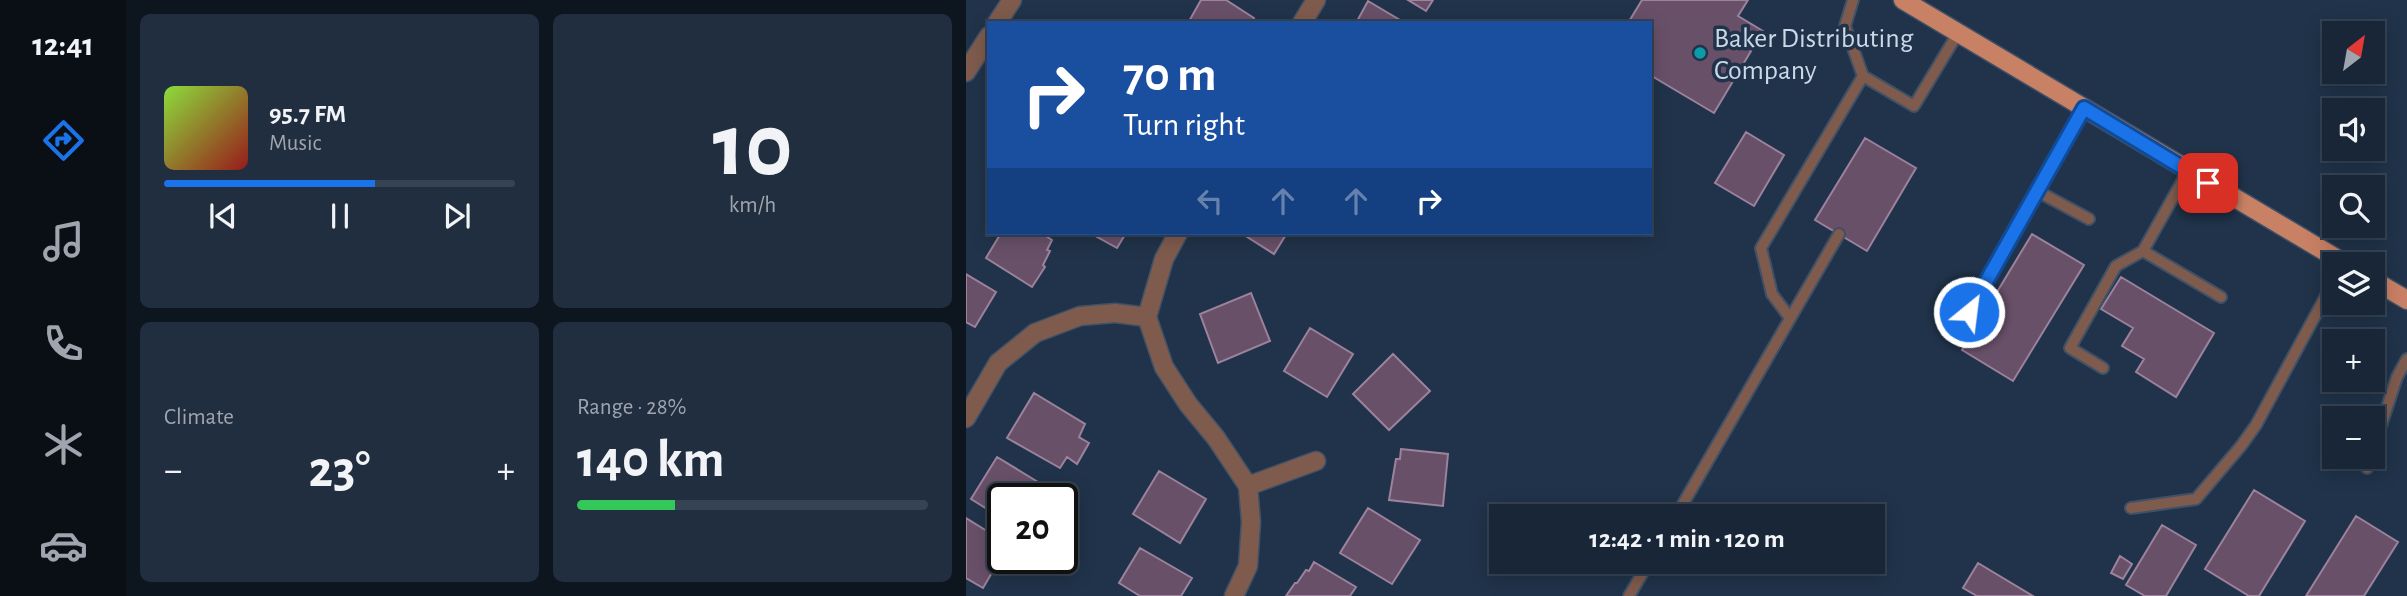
<!DOCTYPE html>
<html lang="en">
<head>
<meta charset="utf-8">
<style>
	body { margin:0; font-family:"Alegreya Sans",sans-serif; background:#212e40; color:#f1f3f6; height:100vh; display:flex; flex-direction:column; font-size:26px; white-space:nowrap }
	* { box-sizing:border-box; margin:0 }
	p { font-size:23px; color:#9fa5ae }
	.icon { flex:none; width:38px; height:38px; fill:none; stroke:currentColor; stroke-width:2; stroke-linecap:round; stroke-linejoin:round }
	.map { position:relative; flex:1; overflow:hidden }
	.panel { display:flex; flex-direction:column; gap:14px; padding:14px; background:#0d151f; width:840px }
	.panel>* { flex:none }
	.guide { position:absolute; left:21px; top:21px; width:665px; height:214px; border-radius:0px; box-shadow:0 4px 18px #0003,0 0 0 2px #364353; background:#1a4fa0; color:#fff; overflow:hidden }
	.needle { width:46px; rotate:31deg }
	.tools { position:absolute; left:1356px; top:21px; display:grid; gap:14px }
	.tools a { display:grid; place-items:center; width:63px; height:63px; border-radius:0px; background:#182638; box-shadow:0 4px 18px #0003,0 0 0 2px #364353; font-size:35px }
	.speed { position:absolute; left:21px; top:483px; display:flex; gap:14px; font-size:35px; font-weight:700; text-align:center }
	.speed>* { display:grid; place-content:center; width:91px; height:91px; border-radius:50%; background:#182638; box-shadow:0 4px 18px #0003,0 0 0 2px #364353; line-height:1 }
	.speed .limit { border:4px solid #111; border-radius:10px; background:#fff; color:#111 }
	.pin { position:absolute; display:grid; place-items:center; width:60px; height:60px; color:#fff; margin:-30px; border-radius:14px; box-shadow:0 4px 10px #0006 }
	.me { position:absolute; width:77px; margin:-38px; rotate:29deg; stroke-linejoin:round; filter:drop-shadow(0 0 5px #0008) }
	.turn { display:flex; align-items:center; gap:24px; height:147px; padding:0 21px; font-size:32px }
	.turn .icon { width:91px; height:91px; stroke-width:2.5 }
	.turn b { display:block; font-size:49px; line-height:60px }
	.lanes { display:flex; align-items:center; height:66px; padding:0 21px; background:#0003; justify-content:center; gap:35px; direction:ltr }
	.lanes .off { opacity:.35 }
	.big { font-size:52px; font-weight:700; line-height:1.1 }
	.panel .tile { flex:1; display:flex; flex-direction:column; justify-content:center; gap:10px; min-width:0; padding:0 24px; border-radius:10px; background:#212e40 }
	.panel .dial { align-items:center; gap:0 }
	.dial b { font-size:91px; line-height:1 }
	.song { display:flex; align-items:center; gap:21px }
	.cover { width:84px; height:84px; border-radius:10px; background:linear-gradient(135deg,hsl(90 70% 55%),hsl(0 70% 35%)) }
	.played { height:7px; border-radius:4px; background:linear-gradient(90deg,#1a73e8 60%,#364353 60%) }
	.keys { display:flex; justify-content:space-around; direction:ltr }
	.heat { display:flex; justify-content:space-between; align-items:center; font-size:38px; direction:ltr }
	.charge { height:10px; border-radius:5px; background:linear-gradient(90deg,#34c759 28%,#364353 0) }
	.panel .tiles { flex:1; display:grid; gap:14px; grid-template-columns:repeat(2,1fr) }
	.trip { position:absolute; left:523px; top:504px; width:396px; height:70px; border-radius:0px; background:#182638; box-shadow:0 4px 18px #0003,0 0 0 2px #364353; font-weight:700; line-height:70px; text-align:center }
	main { display:flex; flex:1; min-height:0 }
	.menu { display:flex; flex-direction:column; width:126px; justify-content:space-around; align-items:center; background:#0a0f16; color:#9fa5ae }
	.menu .icon { width:49px; height:49px }
	.menu .active { color:#1a73e8 }
	.menu b { font-size:32px; color:#f1f3f6 }
	.map>svg:first-child { display:block }
	.building { fill:#685069; stroke:#9c829c; stroke-width:2 }
	.lines { fill:none; stroke-linecap:round; stroke-linejoin:round }
	.service-casing { stroke:#3f5166; stroke-width:14 }
	.minor-casing { stroke:#3f5166; stroke-width:21 }
	.primary-casing { stroke:#3f5166; stroke-width:21 }
	.service { stroke:#7e5b4d; stroke-width:10 }
	.minor { stroke:#7e5b4d; stroke-width:18 }
	.primary { stroke:#c98165; stroke-width:18 }
	.route-casing { stroke:#114b97; stroke-width:18 }
	.route { stroke:#1a73e8; stroke-width:12 }
	.culture-dot { fill:#0f9aa8; stroke:#20334a; stroke-width:2.5 }
	.labels { text-anchor:middle; stroke-width:7; stroke-linejoin:round; paint-order:stroke }
	.poi-label { font-size:28px; fill:#ccd8e7; stroke:#20334a; text-anchor:start }
</style>
</head>
<body>
<main>
<nav class="menu">
<b>12:41</b>
<svg class="icon active" aria-label="directions" viewBox="0 0 24 24"><path d="M12 3l9 9-9 9-9-9zM9 14v-3h6M13 9l2 2-2 2"/></svg>
<svg class="icon" aria-label="music" viewBox="0 0 24 24"><path d="M9 18V5l10-2v13"/><circle cx="6" cy="18" r="3"/><circle cx="16" cy="16" r="3"/></svg>
<svg class="icon" aria-label="phone" viewBox="0 0 24 24"><path d="M5 4h4l2 5-3 2q2 4 5 5l2-3 5 2v4C11 20 4 13 5 4z"/></svg>
<svg class="icon" aria-label="climate" viewBox="0 0 24 24"><path d="M12 3v18M4 7l16 10M4 17L20 7"/></svg>
<svg class="icon" aria-label="car" viewBox="0 0 24 24"><path d="M5 17H2v-5l4-1 3-4h7l3 4 3 1v5h-3M9 17h6M6 11h13"/><circle cx="7" cy="17" r="2"/><circle cx="17" cy="17" r="2"/></svg>
</nav>
<section class="panel">
<div class="tiles">
<div class="tile">
<div class="song"><i class="cover"></i><div><b>95.7 FM</b><p>Music</p></div></div>
<div class="played"></div>
<div class="keys"><svg class="icon" aria-label="previous" viewBox="0 0 24 24"><path d="M18 5L8 12l10 7zM5 5v14"/></svg><svg class="icon" aria-label="pause" viewBox="0 0 24 24"><path d="M8 5v14M16 5v14"/></svg><svg class="icon" aria-label="next" viewBox="0 0 24 24"><path d="M6 5l10 7-10 7zM19 5v14"/></svg></div>
</div>
<div class="tile dial"><b>10</b><p>km/h</p></div>
<div class="tile"><p>Climate</p>
<div class="heat"><a>−</a><b class="big">23°</b><a>+</a></div>
</div>
<div class="tile"><p>Range · 28%</p><b class="big">140 km</b><div class="charge"></div></div>
</div>
</section>
<div class="map">
<svg width="1441" height="596" viewBox="0 0 1441 596">
	<rect width="100%" height="100%" fill="#20334a"/>
	<path class="building" d="M235,0H260L288,18L285,23H222Z
		M442,0H467L460,11Z
		M676,0H782L772,16L797,31L748,113L684,75V23H662Z
		M402,1L439,23H390Z
		M780,132L818,155L788,206L749,183Z
		M899,138L950,168L901,251L849,220Z
		M35,233H75L86,240L81,250L84,251L77,265L79,267L66,287L20,258Z
		M124,233H160L151,248Z
		M275,233H321L308,254Z
		M1066,234L1118,265L1047,381L996,350Z
		M0,274L30,292L9,327L0,322Z
		M1155,277L1248,333L1210,397L1170,372L1178,359L1156,346L1167,328L1135,309Z
		M285,293L304,341L252,363L234,314Z
		M344,328L387,354L361,397L318,371Z
		M427,354L464,391L423,430L387,394Z
		M68,393L119,424L113,437L123,443L111,464L101,457L94,468L41,438Z
		M435,449L482,454L477,506L423,500L430,459H434Z
		M31,457L77,485L69,499H37V519L5,499Z
		M193,471L240,499L214,543L167,514Z
		M1288,490L1339,521L1293,596H1283L1239,569Z
		M402,508L454,540L426,584L374,553Z
		M1390,516L1432,542L1398,596H1340Z
		M0,518L37,541V554L17,588L0,578Z
		M1196,525L1230,545L1200,596H1179L1160,585Z
		M174,548L226,578L215,596H174L153,583Z
		M1154,556L1166,564L1157,579L1145,573Z
		M348,562L390,587L384,596H320L329,583H331L340,570L343,571Z
		M1012,563L1067,596H1011L997,588Z"/>
	<g class="lines">
		<defs>
			<path id="service" d="M887,0L879,26L897,76L948,106L992,33
				M1071,191L1123,219
				M1177,251L1255,297
				M1003,312L1118,108
				M824,318L806,294L795,248L897,76
				M1137,368L1104,348L1150,266L1177,251L1222,171
				M1407,450L1431,377L1441,359
				M1401,468L1405,457
				M1165,508L1230,499L1275,446L1290,425L1368,281
				M710,516L873,234
				M663,596L683,562"/>
			<path id="minor" d="M31,23L46,0
				M336,23L350,0
				M0,72L23,36
				M212,233L198,259L181,317L198,367L222,404L250,438L282,486L285,522L282,566L268,596
				M0,418L32,363L69,333L114,316L149,313L181,317
				M282,486L350,461"/>
			<path id="primary" d="M937,0L1380,264
				M1407,280L1441,300"/>
		</defs>
		<use href="#service" class="service-casing"/>
		<use href="#minor" class="minor-casing"/>
		<use href="#primary" class="primary-casing"/>
		<use href="#service" class="service"/>
		<use href="#minor" class="minor"/>
		<use href="#primary" class="primary"/>
	</g>
	<g class="lines">
		<defs>
			<path id="route" d="M1003,312L1118,108L1242,183"/>
		</defs>
		<use href="#route" class="route-casing"/>
		<use href="#route" class="route"/>
	</g>
	<circle class="culture-dot" cx="734" cy="53" r="7"/>
	<g class="labels">
		<g class="poi-label">
			<text x="748" y="47">Baker Distributing<tspan x="748" dy="32">Company</tspan></text>
		</g>
	</g>
</svg>
<div class="tools">
<a><svg class="needle" viewBox="-14 -14 28 28"><path d="M0-13l5 13h-10z" fill="#e53935"/><path d="M0 13l5-13h-10z" fill="#9fa5ae"/></svg></a>
<a><svg class="icon" aria-label="sound" viewBox="0 0 24 24"><path d="M4 9h4l5-4v14l-5-4H4zM17 9q2 3 0 6"/></svg></a>
<a><svg class="icon" aria-label="search" viewBox="0 0 24 24"><circle cx="10" cy="10" r="6"/><path d="M15 15l6 6"/></svg></a>
<a><svg class="icon" aria-label="layers" viewBox="0 0 24 24"><path d="M12 4l9 5-9 5-9-5zM3 14l9 5 9-5"/></svg></a>
<a>+</a>
<a>−</a>
</div>
<div class="speed"><div class="limit">20</div></div>
<div class="pin" style="left:1242px;top:183px;background:#d93025"><svg class="icon" aria-label="arrive" viewBox="0 0 24 24"><path d="M6 21V4h12l-3 4 3 4H6"/></svg></div>
<svg class="me" style="left:1003px;top:312px" viewBox="-20 -20 40 40"><circle r="17" fill="#1a73e8" stroke="#fff" stroke-width="3"/><path d="M0-11L8 9 0 5-8 9z" fill="#fff"/></svg>
<div class="trip">12:42 · 1 min · 120 m</div>
<div class="guide">
<div class="turn"><svg class="icon" aria-label="right" viewBox="0 0 24 24"><path d="M7 20v-9h11M14 6l5 5-5 5"/></svg><div><b>70 m</b>Turn right</div></div>
<div class="lanes"><svg class="icon off" aria-label="left" viewBox="0 0 24 24"><path d="M17 20v-9H6M10 6l-5 5 5 5"/></svg><svg class="icon off" aria-label="ahead" viewBox="0 0 24 24"><path d="M12 20V5M6 11l6-6 6 6"/></svg><svg class="icon off" aria-label="ahead" viewBox="0 0 24 24"><path d="M12 20V5M6 11l6-6 6 6"/></svg><svg class="icon" aria-label="right" viewBox="0 0 24 24"><path d="M7 20v-9h11M14 6l5 5-5 5"/></svg></div>
</div>
</div>
</main>
</body>
</html>
